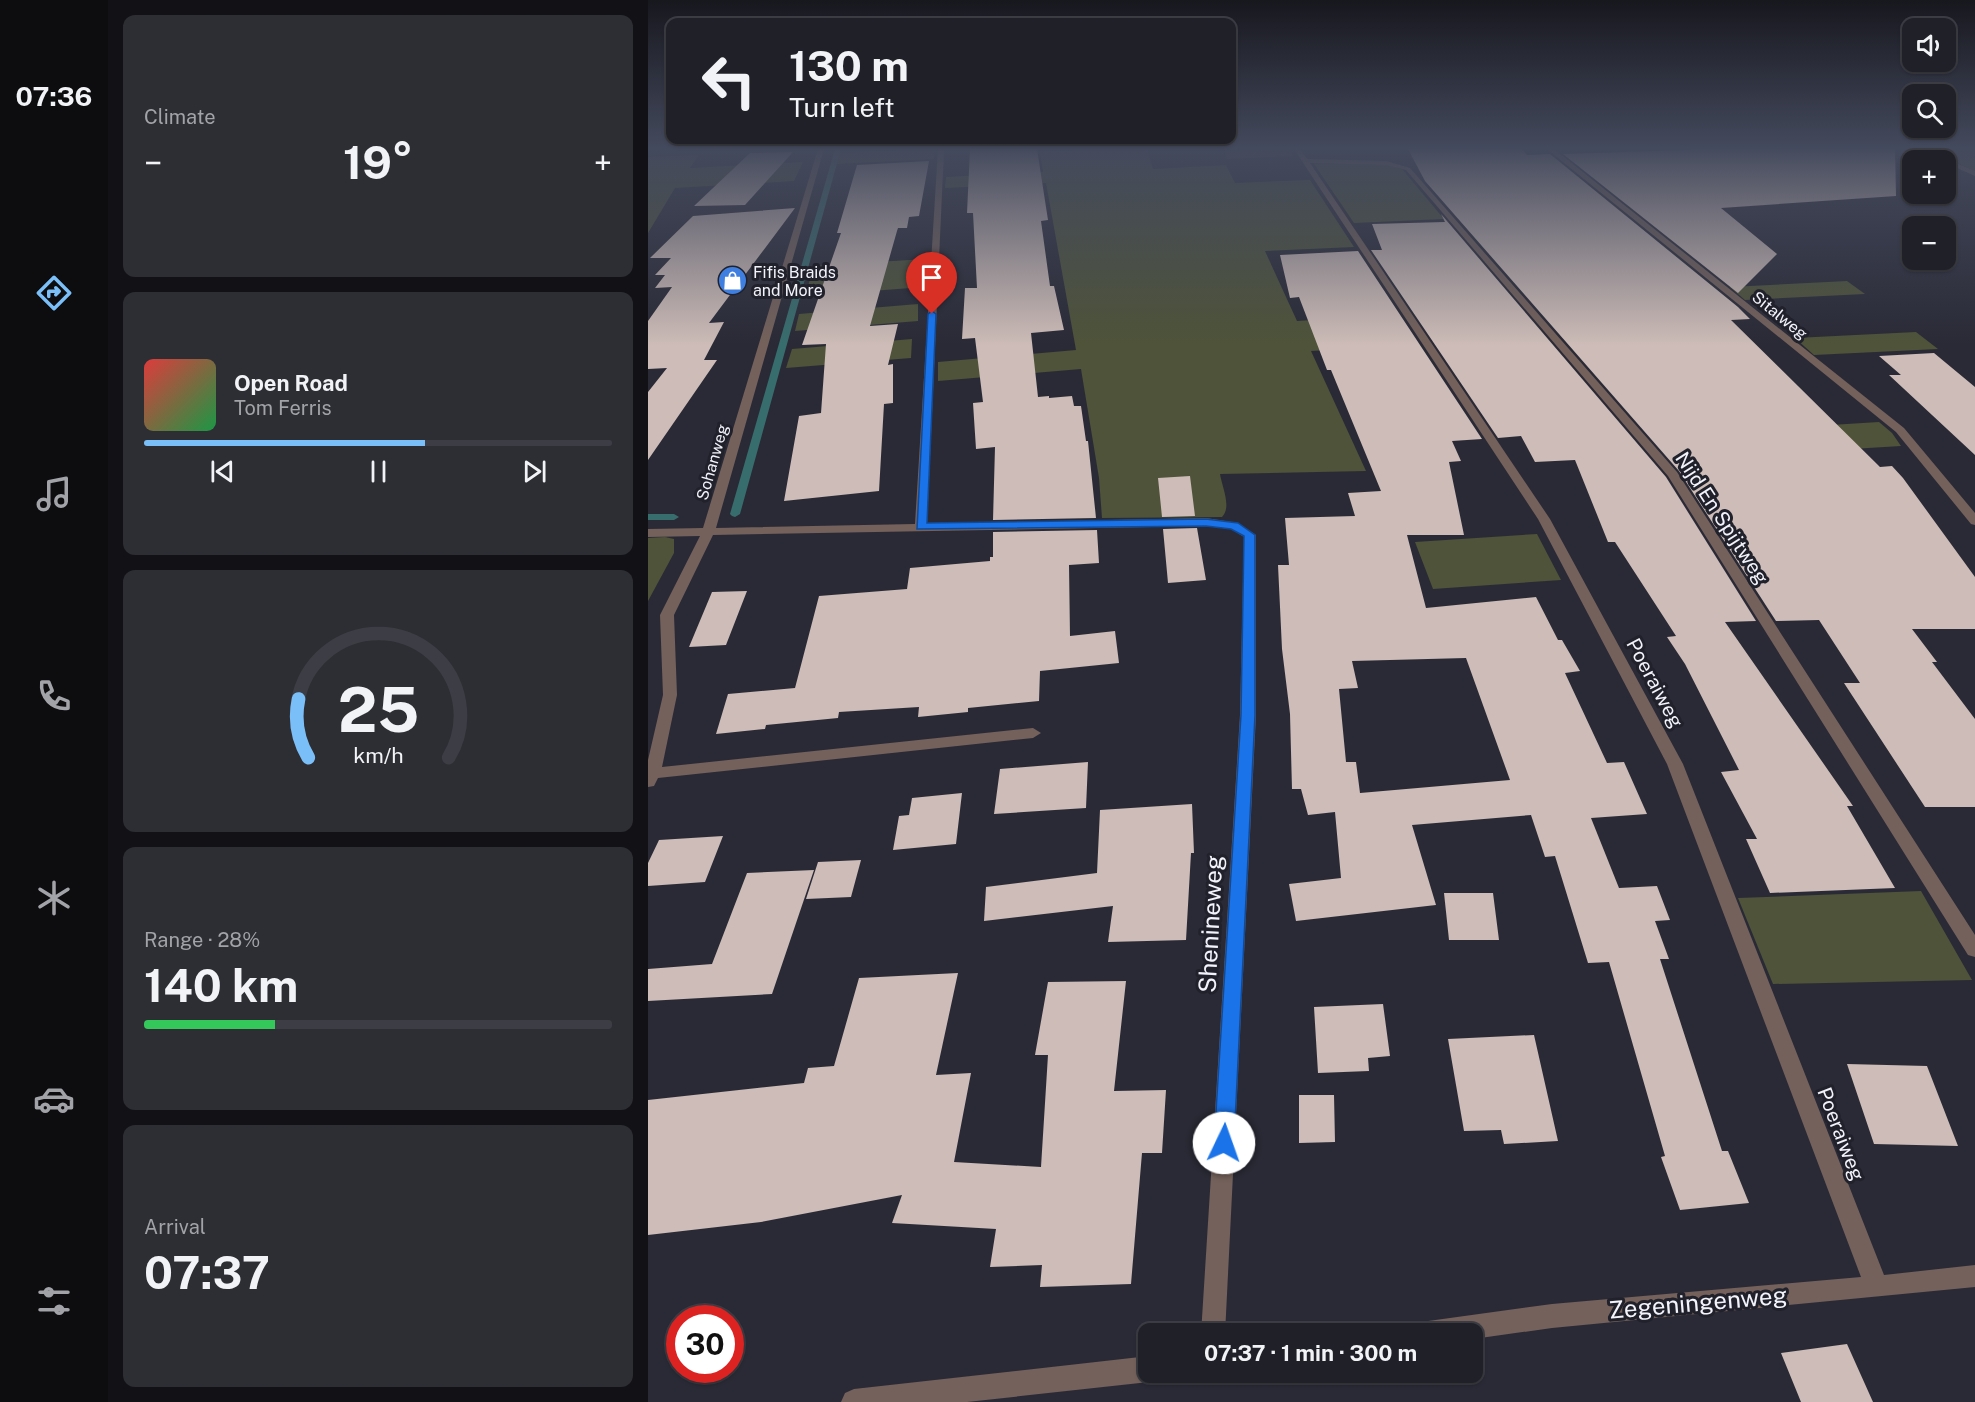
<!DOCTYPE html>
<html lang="en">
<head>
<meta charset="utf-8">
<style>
	body { margin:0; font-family:"Public Sans",sans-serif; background:#2d2d34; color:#f1f3f6; height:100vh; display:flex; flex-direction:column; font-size:22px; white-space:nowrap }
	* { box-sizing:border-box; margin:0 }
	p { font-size:20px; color:#a2a3a8 }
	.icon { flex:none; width:33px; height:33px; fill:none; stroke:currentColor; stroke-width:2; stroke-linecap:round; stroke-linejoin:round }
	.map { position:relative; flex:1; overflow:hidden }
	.details { display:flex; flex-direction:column; gap:15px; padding:15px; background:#121216; width:540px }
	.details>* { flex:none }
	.top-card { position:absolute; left:18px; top:18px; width:570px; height:126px; border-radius:12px; box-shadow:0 2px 4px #0004,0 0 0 2px #3d3e45; background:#202028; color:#f1f3f6; overflow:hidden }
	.fabs { position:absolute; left:1254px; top:18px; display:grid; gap:12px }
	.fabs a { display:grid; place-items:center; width:54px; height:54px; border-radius:12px; background:#202028; box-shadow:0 2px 4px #0004,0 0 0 2px #3d3e45; font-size:30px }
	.speed { position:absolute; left:18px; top:1305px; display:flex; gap:12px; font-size:30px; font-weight:700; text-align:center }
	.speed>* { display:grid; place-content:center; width:78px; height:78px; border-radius:50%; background:#202028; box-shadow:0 2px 4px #0004,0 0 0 2px #3d3e45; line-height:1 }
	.speed .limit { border:9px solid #d22; background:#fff; color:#111 }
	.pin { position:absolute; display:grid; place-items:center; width:51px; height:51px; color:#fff; margin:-62px -26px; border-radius:50% 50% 50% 0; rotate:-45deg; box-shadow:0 0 6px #0007 }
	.pin .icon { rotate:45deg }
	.me { position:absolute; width:66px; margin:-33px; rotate:3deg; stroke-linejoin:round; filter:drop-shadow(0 0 4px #0008) }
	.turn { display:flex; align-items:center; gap:21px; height:126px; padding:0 24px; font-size:27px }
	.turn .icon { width:78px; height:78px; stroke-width:2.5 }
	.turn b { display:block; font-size:42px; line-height:51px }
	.big { font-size:45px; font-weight:700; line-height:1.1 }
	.details .tile { flex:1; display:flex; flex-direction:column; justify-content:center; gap:9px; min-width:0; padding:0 21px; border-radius:12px; background:#2d2d34 }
	.details .dial { align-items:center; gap:0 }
	.dial svg { height:156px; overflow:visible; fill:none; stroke:#3d3e45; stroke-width:7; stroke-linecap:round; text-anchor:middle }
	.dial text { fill:#f1f3f6; stroke:none }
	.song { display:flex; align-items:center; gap:18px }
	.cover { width:72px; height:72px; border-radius:9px; background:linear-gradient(135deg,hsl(0 70% 55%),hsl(140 70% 35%)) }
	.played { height:6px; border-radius:3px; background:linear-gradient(90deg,#7abff8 60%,#3d3e45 60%) }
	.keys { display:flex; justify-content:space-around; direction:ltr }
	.heat { display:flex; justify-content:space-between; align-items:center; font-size:33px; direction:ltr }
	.charge { height:9px; border-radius:4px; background:linear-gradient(90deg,#34c759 28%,#3d3e45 0) }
	.trip { position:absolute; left:490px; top:1323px; width:345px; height:60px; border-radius:12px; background:#202028; box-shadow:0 2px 4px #0004,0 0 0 2px #3d3e45; font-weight:700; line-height:60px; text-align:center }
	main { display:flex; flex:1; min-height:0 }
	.tab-bar { display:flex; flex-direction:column; width:108px; justify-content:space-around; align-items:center; background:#0d0d10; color:#a2a3a8 }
	.tab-bar .icon { width:42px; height:42px }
	.tab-bar .on { color:#7abff8 }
	.tab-bar b { font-size:27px; color:#f1f3f6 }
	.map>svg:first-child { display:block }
	.green { fill:#4e5339 }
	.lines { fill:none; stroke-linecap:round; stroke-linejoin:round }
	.stream { fill:#386d6d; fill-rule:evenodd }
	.building { fill:#cdbcb7; fill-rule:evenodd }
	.street { fill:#74615b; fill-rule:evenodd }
	.route { fill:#1a73e8; stroke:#114b97; stroke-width:1.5 }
	.labels { text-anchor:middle; stroke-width:6; stroke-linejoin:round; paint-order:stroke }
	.far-poi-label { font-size:16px; fill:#f2f3fb; stroke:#20212b; text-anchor:start }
	.far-street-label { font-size:16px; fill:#f2f3fb; stroke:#20212b }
	.street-label { font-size:20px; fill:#f2f3fb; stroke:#20212b }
	.near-street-label { font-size:24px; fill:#f2f3fb; stroke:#20212b }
</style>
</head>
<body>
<main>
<nav class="tab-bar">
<b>07:36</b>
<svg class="icon on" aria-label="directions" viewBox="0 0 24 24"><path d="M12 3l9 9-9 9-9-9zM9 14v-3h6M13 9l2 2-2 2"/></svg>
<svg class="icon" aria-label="music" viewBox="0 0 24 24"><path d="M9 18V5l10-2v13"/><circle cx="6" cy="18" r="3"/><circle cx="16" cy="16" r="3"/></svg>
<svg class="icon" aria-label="phone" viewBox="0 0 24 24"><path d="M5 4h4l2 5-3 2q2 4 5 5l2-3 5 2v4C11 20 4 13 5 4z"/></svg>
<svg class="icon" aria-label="climate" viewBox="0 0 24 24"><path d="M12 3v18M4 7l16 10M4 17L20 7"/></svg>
<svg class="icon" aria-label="car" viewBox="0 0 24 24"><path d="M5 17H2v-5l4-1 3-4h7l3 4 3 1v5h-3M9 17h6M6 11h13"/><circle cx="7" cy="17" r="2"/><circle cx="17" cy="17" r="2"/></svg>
<svg class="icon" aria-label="filters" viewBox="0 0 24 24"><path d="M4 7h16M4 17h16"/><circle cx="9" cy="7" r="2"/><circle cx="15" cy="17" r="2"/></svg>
</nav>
<section class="details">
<div class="tile"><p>Climate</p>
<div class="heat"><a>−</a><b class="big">19°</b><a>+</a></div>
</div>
<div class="tile">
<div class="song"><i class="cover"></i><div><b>Open Road</b><p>Tom Ferris</p></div></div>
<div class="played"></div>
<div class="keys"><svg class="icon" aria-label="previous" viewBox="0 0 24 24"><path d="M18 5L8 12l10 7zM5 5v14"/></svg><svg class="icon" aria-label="pause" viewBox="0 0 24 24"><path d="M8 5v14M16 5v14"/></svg><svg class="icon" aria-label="next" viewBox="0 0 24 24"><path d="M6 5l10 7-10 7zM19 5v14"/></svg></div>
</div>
<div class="tile dial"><svg viewBox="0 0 100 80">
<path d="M14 69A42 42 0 1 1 86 69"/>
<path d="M14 69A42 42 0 0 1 9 39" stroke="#7abff8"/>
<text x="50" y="56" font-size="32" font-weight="700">25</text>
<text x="50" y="72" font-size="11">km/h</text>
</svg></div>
<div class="tile"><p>Range · 28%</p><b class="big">140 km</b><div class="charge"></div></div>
<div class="tile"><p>Arrival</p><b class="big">07:37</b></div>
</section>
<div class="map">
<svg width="1327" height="1402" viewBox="0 0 1327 1402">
	<rect width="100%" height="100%" fill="#2a2a36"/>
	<path class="green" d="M287,149L286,159L189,164L192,153Z
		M462,149H499L505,169L578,165L587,183L662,180L706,247L617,251L649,321L746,315L763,345L663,351L718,471L572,474C574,487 584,507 574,517L454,518L451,478L433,369L290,381V362L428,350L398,183L297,188L298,177L395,172L392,152Z
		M642,149L645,156L579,159L576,151Z
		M1278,149H1327V171Z
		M51,155L42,168L155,162L146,181L27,188L0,233V157Z
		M706,163L737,164L754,169L796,219L706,223L666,164Z
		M277,259L276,287L157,296L166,266Z
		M1199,281L1217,294L1097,300L1082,287Z
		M270,304V321L147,331L151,314Z
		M1268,332L1290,349L1166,355L1147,338Z
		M264,339L263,358L138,368L144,349Z
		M1231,422L1244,433L1253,446L1138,453L1117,429Z
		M889,534L913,580L785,589L767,542Z
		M17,537L26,539V553L0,601V538Z
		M1273,891L1324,980L1125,984L1090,898Z"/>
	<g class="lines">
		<path class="stream" d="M187,149H193L92,514L87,517L84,516L82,514Z
			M0,514H26L31,517L26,520H0Z"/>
	</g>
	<path class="building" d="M322,149H389L400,220L393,221L402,286H406L416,330L383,333L390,397L401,396V398L424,396L426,406H433L438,441H440L448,518L345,520L347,447L328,449L325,403L335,402L327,338L314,339L317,288H329L325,213H319Z
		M760,149H874L879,155L902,154L1090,307L1102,319L1083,320L1232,467L1244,466L1255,478L1327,577V629H1264L1289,662H1284L1327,719V807H1277L1196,683H1212L1171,620L1128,621L1031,471L777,181Z
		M1040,149H1247L1248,196L1073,208L1129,254L1090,293L915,154L1042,150Z
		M145,152L97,205L46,206L102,153Z
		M281,161L271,216L261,217L259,228H250L249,231L222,326L250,324L240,365L245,364V403L236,404L231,491L136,501L151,416L173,413L178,344L154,345L193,233H189L209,165Z
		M147,208L61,323L76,322L56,360H69L0,460V392L19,368L0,369V321L24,287L7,288L17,275H7L23,258H2L45,216Z
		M793,214L1018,477L1108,621L1077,622L1205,806H1199L1247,888L1122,893L1098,839H1109L1073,772L1091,770L1037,664L1019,637L1028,636L967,542H960L927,460L887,462L873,436L850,438L723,250H734L724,224L797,222Z
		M710,251L834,439L804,441L813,461L801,462L816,535H759L778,608L888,597L910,640H914L932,671L917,673L959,763L976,762L999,814L943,818L971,888L1009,886L1022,920L1007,921L1021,959H1012L1074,1151H1080L1101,1203L1032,1210L1013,1157L1017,1156L961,962L940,963L907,856L897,857L883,815L764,825L788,905L648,921L641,884L693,878L687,812L660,815L653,789H644L642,714L634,649L630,565H641L637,518L707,516L700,493L733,491L683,370H679L651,297L642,298L632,255ZM818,658L862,780L712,793L708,762H698L691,689L710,688L704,661Z
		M1286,353L1327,387V455L1241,375H1253L1231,356Z
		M542,476L547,516L514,517L510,478Z
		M549,528L558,580L520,583L515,529Z
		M449,530L451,563L421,565L422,636L467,631L471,663L392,671L391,701L320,708V712L270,717L271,707L191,712L190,718L118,725L117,729L68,734L80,694L147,688L171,596L259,589L262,568L342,561V557H345V532Z
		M99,591L78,645L41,647L64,592Z
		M440,762L438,808L346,814L352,769Z
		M314,793L308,844L245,850L251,816L261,815L264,798Z
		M544,804L546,853H543L538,940L460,942L465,906L336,921L338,887L449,873L452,810Z
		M75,836L57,882L0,886V863L11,840Z
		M213,860L203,897L158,899L170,862Z
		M166,870L124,994L0,1001V969L64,964L99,873Z
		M796,893H845L851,940H801Z
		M310,973L288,1075L323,1073L306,1162L393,1167L400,1055H387L400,982L478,981L466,1091L518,1090L514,1153H494L483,1284L392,1287L394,1265L342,1267L348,1229L244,1223L254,1195L113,1222L0,1235V1100L156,1083L160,1068L186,1066L211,978Z
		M735,1004L742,1056L720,1058L721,1071L670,1073L666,1007Z
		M886,1035L910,1141L856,1144L853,1130L816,1131L800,1039Z
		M1199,1064L1279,1066L1310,1146L1226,1144Z
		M651,1095H686L687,1142L651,1143Z
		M1199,1344L1225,1402H1153L1133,1353Z"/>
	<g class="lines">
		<path class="street" d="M170,149H176L68,528L267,524L290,149H296L279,524L558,518L590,523L608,535V715L577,1334H553L592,715L596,537L583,529L558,526L65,535L26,615L29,695L14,767L385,728L393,733L385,738L10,778L6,786L0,787V760L15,695L12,615L52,536L0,537V529L55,528Z
			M646,149H652L659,159L738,161L762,168L1029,472L1327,935V957L1320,955L1020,476L758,170L738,165L662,163L902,519L1035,764L1236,1275L1327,1265V1287L904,1328L825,1339V1334H761L764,1325L773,1322L904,1304L1213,1277L1019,764L890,519Z
			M899,149H906L1256,428L1327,513V525L1323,524L1248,432Z
			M1267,149H1275L1327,171V176L1298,163V160H1291Z
			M501,1356V1372H512L510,1378L501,1382L319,1402H193L197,1393L206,1389Z"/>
	</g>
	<linearGradient id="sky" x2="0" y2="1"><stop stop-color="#17171e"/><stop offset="0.43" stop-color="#444a5d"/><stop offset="1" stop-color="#444a5d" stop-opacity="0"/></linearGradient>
	<rect width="1327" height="345" fill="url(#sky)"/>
	<path class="route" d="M284,311L288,314L279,523L558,519L590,523L607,535V715L586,1143L583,1149L576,1152L569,1149L566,1143L593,715L596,536L583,529L558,526L269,529L280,314Z"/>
	<defs>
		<symbol id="shop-disc" viewBox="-11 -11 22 22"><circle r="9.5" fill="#3f7fe0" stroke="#20212b"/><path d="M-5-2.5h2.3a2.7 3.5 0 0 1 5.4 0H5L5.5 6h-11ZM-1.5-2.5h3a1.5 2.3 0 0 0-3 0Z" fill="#fff"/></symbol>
	</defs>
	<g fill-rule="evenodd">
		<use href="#shop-disc" x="68" y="264" width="33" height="33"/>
	</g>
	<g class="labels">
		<g class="far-poi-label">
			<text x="105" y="278">Fifis Braids<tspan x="105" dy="18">and More</tspan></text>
		</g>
		<g class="far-street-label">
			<text transform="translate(1132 315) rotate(39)" y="6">Sitalweg</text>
			<text transform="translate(64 462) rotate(-74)" y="6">Sohanweg</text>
		</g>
		<g class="street-label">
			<text transform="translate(1074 518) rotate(57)" y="7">Nijd En Spijtweg</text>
			<text transform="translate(1007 683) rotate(62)" y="7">Poeraiweg</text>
			<text transform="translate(1193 1134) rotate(69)" y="7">Poeraiweg</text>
		</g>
		<g class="near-street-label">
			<text transform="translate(563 924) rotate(-87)" y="8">Shenineweg</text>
			<text transform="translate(1050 1303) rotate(-5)" y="8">Zegeningenweg</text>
		</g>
	</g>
</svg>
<div class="fabs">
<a><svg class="icon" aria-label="sound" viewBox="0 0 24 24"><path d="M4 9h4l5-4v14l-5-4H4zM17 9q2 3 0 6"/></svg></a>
<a><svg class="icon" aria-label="search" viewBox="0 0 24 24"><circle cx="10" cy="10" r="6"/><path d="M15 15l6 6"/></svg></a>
<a>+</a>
<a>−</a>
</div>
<div class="speed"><div class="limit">30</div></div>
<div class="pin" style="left:284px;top:314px;background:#d93025"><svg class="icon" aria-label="arrive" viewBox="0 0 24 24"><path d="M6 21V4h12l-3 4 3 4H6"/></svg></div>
<svg class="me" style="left:576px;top:1143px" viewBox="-20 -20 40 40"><circle r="19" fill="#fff"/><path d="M0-13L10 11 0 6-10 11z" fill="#1a73e8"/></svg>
<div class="trip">07:37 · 1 min · 300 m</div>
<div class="top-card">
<div class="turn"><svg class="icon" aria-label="left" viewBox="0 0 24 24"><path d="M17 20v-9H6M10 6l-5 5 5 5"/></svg><div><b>130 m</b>Turn left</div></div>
</div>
</div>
</main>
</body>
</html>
